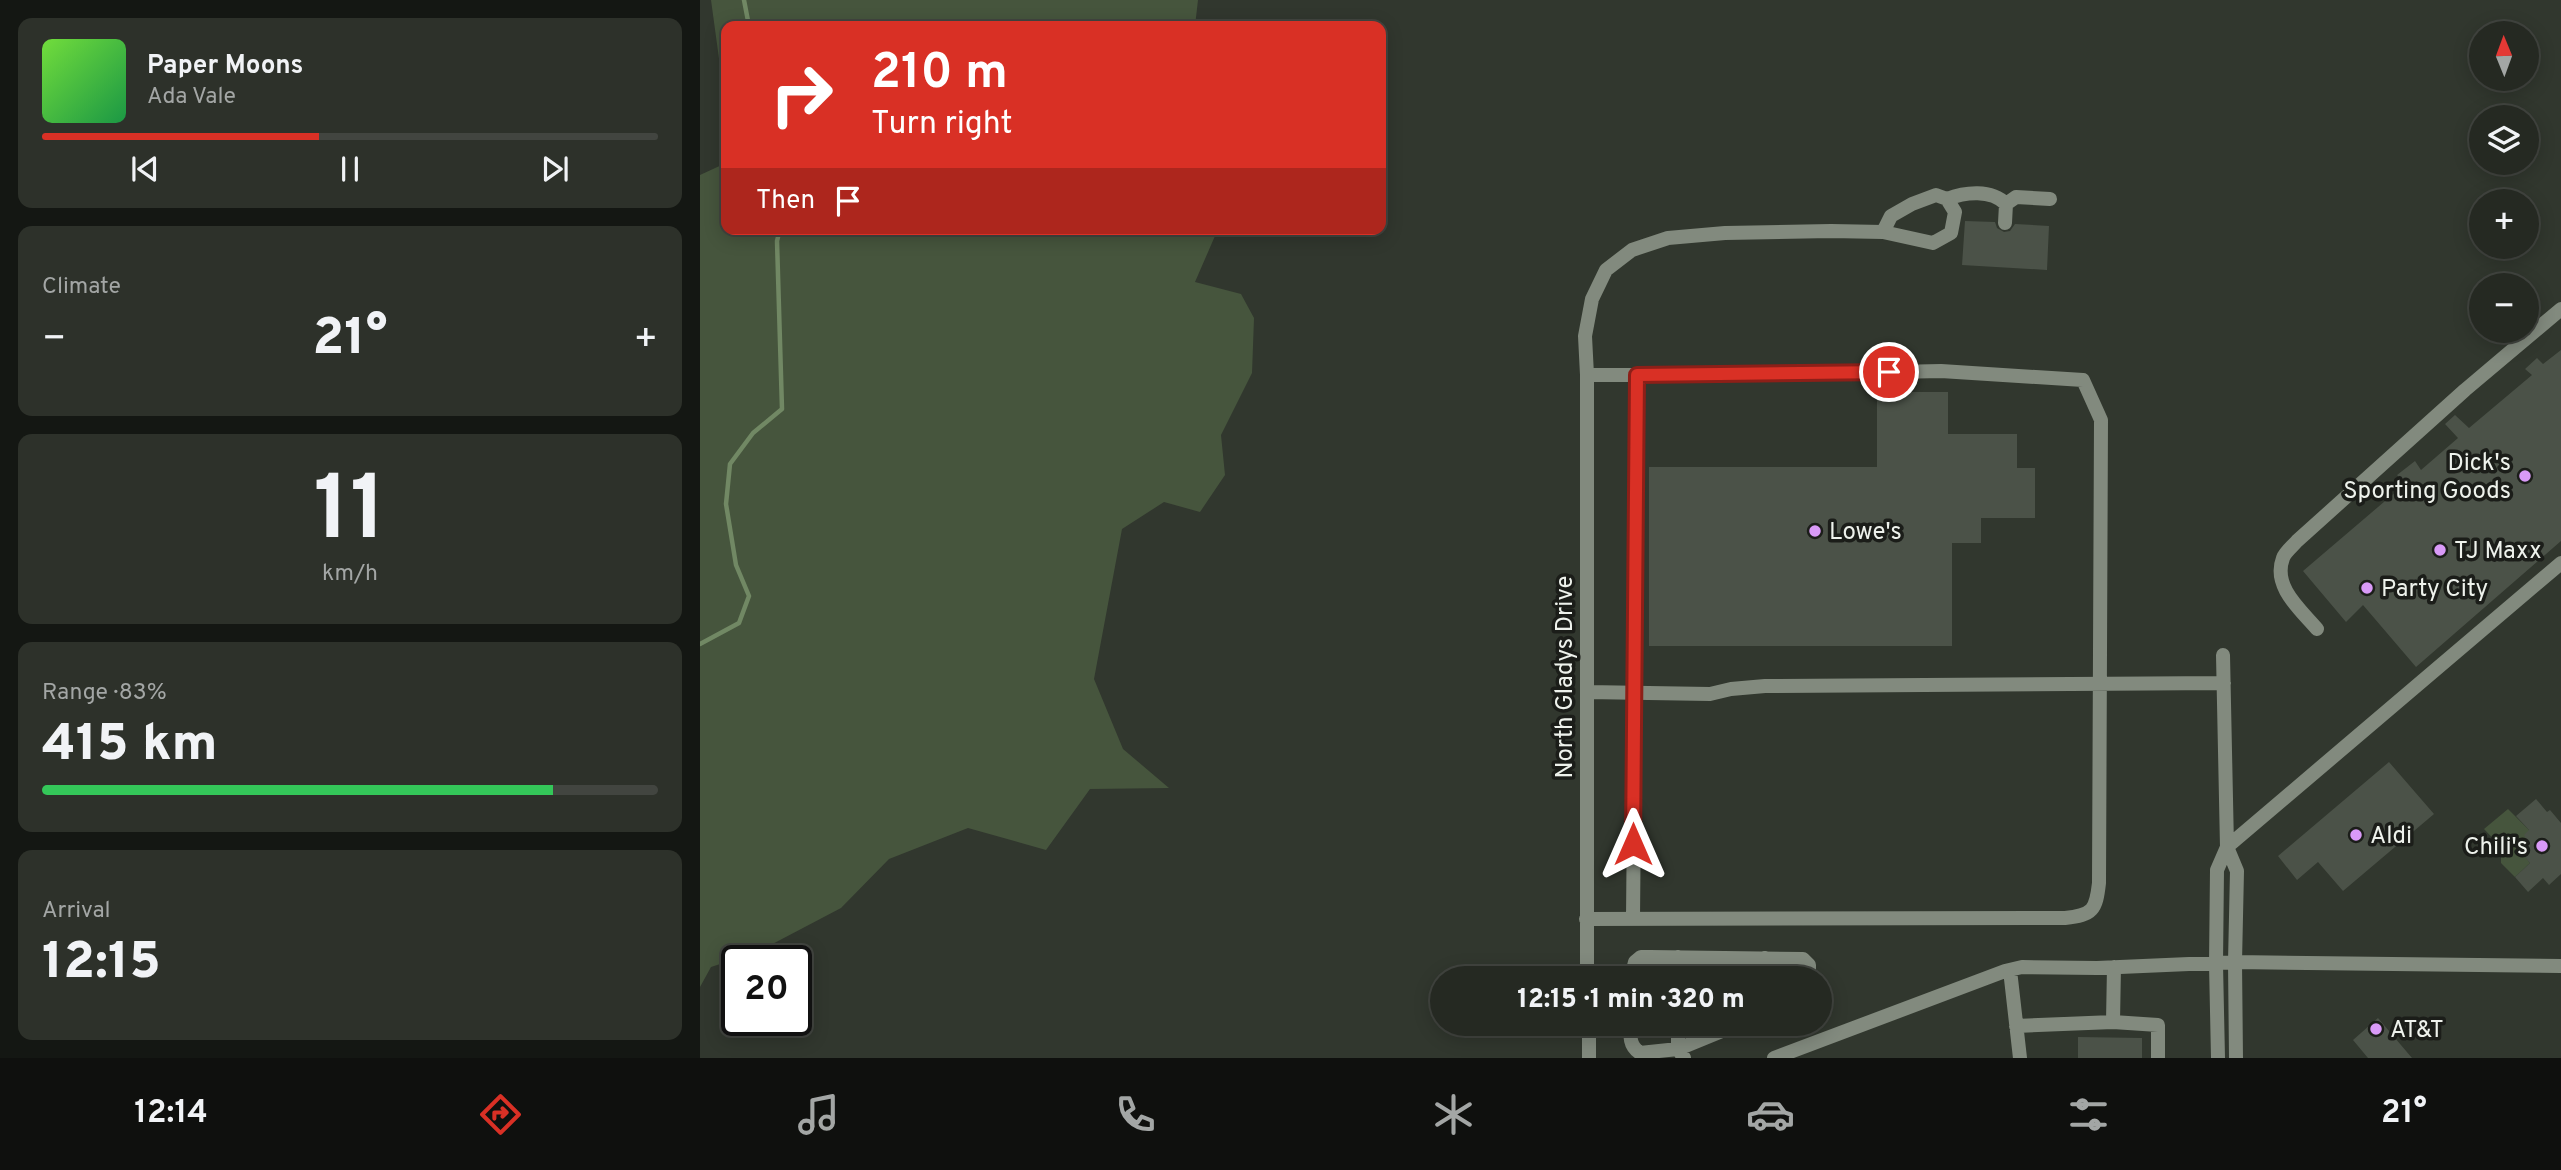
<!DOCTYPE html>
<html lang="en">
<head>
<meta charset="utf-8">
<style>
	body { margin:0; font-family:Overpass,sans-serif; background:#2d312a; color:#f1f3f6; height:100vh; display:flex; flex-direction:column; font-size:26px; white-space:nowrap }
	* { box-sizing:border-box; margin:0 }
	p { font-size:23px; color:#a3a6a5 }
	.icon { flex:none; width:38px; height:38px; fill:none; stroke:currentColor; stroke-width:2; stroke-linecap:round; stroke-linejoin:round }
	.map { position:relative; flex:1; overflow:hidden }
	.drawer { display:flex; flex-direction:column; gap:18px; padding:18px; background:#141713; width:700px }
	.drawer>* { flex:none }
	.banner { position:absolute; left:21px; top:21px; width:665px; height:214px; border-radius:14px; box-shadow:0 4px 18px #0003,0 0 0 2px #424540; background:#d93025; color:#fff; overflow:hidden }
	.needle { width:46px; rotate:359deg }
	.controls { position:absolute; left:1769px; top:21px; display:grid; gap:14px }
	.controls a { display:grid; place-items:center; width:70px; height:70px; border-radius:50%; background:#252922; box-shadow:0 4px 18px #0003,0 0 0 2px #424540; font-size:35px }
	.speed { position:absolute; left:21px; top:945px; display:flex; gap:14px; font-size:35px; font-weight:700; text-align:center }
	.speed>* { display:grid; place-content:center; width:91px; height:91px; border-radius:50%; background:#252922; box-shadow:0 4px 18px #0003,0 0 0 2px #424540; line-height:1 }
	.speed .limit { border:4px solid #111; border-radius:10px; background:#fff; color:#111 }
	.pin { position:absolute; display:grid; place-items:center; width:60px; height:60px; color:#fff; margin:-30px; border:4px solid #fff; border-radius:50%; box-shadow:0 2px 7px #0007 }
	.me { position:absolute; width:77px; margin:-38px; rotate:0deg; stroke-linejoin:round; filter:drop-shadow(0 0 5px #0008) }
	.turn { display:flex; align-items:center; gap:24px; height:147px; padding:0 35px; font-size:32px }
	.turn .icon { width:91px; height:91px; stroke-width:2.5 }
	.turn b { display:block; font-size:49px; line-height:60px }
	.then { display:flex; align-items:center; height:66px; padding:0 35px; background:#0003; gap:14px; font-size:26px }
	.big { font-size:52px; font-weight:800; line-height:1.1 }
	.drawer .widget { flex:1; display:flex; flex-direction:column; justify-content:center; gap:10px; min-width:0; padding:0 24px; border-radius:14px; background:#2d312a }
	.drawer .dial { align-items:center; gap:0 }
	.dial b { font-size:91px; line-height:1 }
	.song { display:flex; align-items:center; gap:21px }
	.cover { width:84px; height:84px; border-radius:10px; background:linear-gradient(135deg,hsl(100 70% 55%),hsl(140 70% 35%)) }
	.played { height:7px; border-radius:4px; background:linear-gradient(90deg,#d93025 45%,#424540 45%) }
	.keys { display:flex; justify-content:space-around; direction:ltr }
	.heat { display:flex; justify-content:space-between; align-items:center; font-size:38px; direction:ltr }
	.charge { height:10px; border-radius:5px; background:linear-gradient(90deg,#34c759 83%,#424540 0) }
	.trip { position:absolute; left:730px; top:966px; width:402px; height:70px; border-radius:35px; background:#252922; box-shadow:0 4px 18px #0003,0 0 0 2px #424540; font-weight:800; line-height:70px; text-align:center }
	.tabs { display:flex; height:112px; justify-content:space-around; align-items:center; background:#0f100e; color:#a3a6a5 }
	.tabs .icon { width:49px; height:49px }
	.tabs .current { color:#d93025 }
	.tabs b { font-size:32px; color:#f1f3f6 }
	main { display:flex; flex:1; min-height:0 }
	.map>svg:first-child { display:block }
	.green { fill:#46553d }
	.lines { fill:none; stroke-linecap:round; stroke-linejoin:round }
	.stream { stroke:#718864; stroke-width:4.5 }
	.building { fill:#4b5248 }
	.minor { stroke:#828a7e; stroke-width:14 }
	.route-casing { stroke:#8d1f18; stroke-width:18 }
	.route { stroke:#d93025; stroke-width:12 }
	.poi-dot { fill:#d99af7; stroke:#1b1d19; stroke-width:2.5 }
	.labels { text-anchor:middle; stroke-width:7; stroke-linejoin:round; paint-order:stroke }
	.poi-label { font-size:24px; fill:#eef2ec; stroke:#1b1d19; text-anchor:start }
	.street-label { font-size:24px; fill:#eef2ec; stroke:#1b1d19 }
</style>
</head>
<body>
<main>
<section class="drawer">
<div class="widget">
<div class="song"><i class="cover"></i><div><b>Paper Moons</b><p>Ada Vale</p></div></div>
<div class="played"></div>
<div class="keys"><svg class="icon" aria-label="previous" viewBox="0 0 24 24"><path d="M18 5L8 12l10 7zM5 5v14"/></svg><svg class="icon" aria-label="pause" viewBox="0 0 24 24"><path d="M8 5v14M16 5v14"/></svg><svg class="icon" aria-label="next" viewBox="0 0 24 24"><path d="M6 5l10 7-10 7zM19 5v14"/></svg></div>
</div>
<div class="widget"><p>Climate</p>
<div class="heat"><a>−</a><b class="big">21°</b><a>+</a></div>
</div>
<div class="widget dial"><b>11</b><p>km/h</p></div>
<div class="widget"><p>Range · 83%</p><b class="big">415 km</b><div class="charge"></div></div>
<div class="widget"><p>Arrival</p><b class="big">12:15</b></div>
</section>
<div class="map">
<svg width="1861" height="1058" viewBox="0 0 1861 1058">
	<rect width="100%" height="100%" fill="#31372e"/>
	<path class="green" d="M11,0H498L495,26H26V110Z
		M26,163V229H518L495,282L541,294L554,318L552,373L521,435L525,475L500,512L464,502L422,529L394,679L423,749L469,788L390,789L346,850L268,828L189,859L141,908L57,952L11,967L0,987V175Z
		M1808,809L1829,830L1828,842L1820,850L1830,863L1815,877L1801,863V847L1784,829Z"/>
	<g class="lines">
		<path class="stream" d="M44,0L49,26
			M0,644L39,623L49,596L36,565L26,504L30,464L53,433L82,409L77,241L80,229"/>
	</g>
	<path class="building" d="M1265,221L1295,222L1297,228L1304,232L1310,231L1315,224L1349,226L1347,270L1262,265Z
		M1861,350V541L1716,667L1663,605L1646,622L1603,571L1705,484L1697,475L1715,461L1721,470L1758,438L1745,424L1755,415L1769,428L1832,375L1825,369L1837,358L1843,364Z
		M1177,392H1248V434H1317V468H1335V518H1281V543H1252V646H949V467H1177Z
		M1689,762L1734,814L1643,891L1618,862L1597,880L1578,856Z
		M1836,799L1847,812L1850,810L1861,823V874L1849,885L1843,878L1828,892L1815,877L1830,863L1819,850L1828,842L1824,835L1829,830L1816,816Z
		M1678,1018L1712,1058H1668L1653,1040Z
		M1378,1037L1442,1038V1058H1378Z"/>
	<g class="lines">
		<path class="minor" d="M1247,199C1265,192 1291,189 1306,204L1305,223
			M1306,204L1316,197L1350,199
			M1617,629C1601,610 1572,587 1583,558C1585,552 1593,546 1597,541L1765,390L1861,309
			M887,692L1010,694L1031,689L1065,686L1524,683
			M1527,847L1861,563
			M1527,847L1537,871L1535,962L1536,1058
			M886,919L1365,918C1393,915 1396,910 1399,883L1401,420L1383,380L1241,371L1059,375H887
			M933,919L938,375
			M978,957V978
			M1414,967L1413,1022L1458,1025V1058
			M1310,970L1320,1058
			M887,978V375L885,336L892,299L906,270L932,250L968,238L1025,233L1131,231L1183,232L1233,243L1251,233L1255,212L1247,199L1236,195L1212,204L1191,216L1183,232
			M931,978L935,962L941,957H950L1103,959L1109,965V978
			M1018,978V958
			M1064,978L1065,958
			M889,1024V1058
			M931,1024C930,1036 929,1046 940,1053L978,1049L1039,1024
			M978,1024V1049L984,1058
			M1316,1026L1413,1022
			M1074,1058L1305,971L1322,967L1397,968L1535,962L1861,966
			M1518,1058L1516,964L1517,870L1527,847L1523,655"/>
	</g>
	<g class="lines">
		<defs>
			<path id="route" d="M933,844L937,375L1189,372"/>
		</defs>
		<use href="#route" class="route-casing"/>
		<use href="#route" class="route"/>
	</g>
	<g class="poi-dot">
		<circle cx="1825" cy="476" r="7"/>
		<circle cx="1115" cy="531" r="7"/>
		<circle cx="1740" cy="550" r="7"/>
		<circle cx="1667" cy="588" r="7"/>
		<circle cx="1656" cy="835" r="7"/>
		<circle cx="1842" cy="846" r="7"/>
		<circle cx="1676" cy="1029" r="7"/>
	</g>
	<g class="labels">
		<g class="poi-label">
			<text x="1811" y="470" text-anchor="end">Dick's<tspan x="1811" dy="28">Sporting Goods</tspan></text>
			<text x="1129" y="539">Lowe's</text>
			<text x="1754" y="558">TJ Maxx</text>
			<text x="1681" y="596">Party City</text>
			<text x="1670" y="843">Aldi</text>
			<text x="1828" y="854" text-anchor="end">Chili's</text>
			<text x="1690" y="1037">AT&amp;T</text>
		</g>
		<g class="street-label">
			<text transform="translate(864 677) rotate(-90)" y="8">North Gladys Drive</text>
		</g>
	</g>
</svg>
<div class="controls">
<a><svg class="needle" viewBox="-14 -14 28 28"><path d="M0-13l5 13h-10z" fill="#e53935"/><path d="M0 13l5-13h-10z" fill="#a3a6a5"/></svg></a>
<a><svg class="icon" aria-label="layers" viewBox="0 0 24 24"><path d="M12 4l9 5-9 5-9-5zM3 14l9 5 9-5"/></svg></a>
<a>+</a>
<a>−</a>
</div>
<div class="speed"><div class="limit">20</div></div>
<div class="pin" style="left:1189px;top:372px;background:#d93025"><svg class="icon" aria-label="arrive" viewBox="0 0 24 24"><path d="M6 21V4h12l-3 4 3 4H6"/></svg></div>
<svg class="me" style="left:933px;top:844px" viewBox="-20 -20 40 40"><path d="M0-17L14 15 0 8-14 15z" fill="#d93025" stroke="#fff" stroke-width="4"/></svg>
<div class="trip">12:15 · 1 min · 320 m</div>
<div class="banner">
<div class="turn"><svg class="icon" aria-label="right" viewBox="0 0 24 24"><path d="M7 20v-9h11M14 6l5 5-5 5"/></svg><div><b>210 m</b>Turn right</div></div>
<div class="then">Then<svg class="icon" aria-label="arrive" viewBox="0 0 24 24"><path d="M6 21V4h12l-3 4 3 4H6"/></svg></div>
</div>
</div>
</main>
<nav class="tabs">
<b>12:14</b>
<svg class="icon current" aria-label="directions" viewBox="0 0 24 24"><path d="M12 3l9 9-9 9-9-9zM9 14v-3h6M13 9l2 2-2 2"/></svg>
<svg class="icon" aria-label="music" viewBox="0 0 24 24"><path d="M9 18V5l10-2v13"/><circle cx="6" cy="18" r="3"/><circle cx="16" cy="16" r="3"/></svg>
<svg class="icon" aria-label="phone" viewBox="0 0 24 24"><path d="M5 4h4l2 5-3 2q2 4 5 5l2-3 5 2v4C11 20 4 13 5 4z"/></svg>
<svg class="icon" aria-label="climate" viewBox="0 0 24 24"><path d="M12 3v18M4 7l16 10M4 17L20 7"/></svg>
<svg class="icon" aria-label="car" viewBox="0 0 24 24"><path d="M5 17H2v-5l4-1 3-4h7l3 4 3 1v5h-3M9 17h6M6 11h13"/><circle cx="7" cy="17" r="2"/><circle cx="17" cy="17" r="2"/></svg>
<svg class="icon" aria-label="filters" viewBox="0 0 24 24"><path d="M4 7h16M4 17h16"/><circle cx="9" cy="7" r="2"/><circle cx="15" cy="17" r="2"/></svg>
<b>21°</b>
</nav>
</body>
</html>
